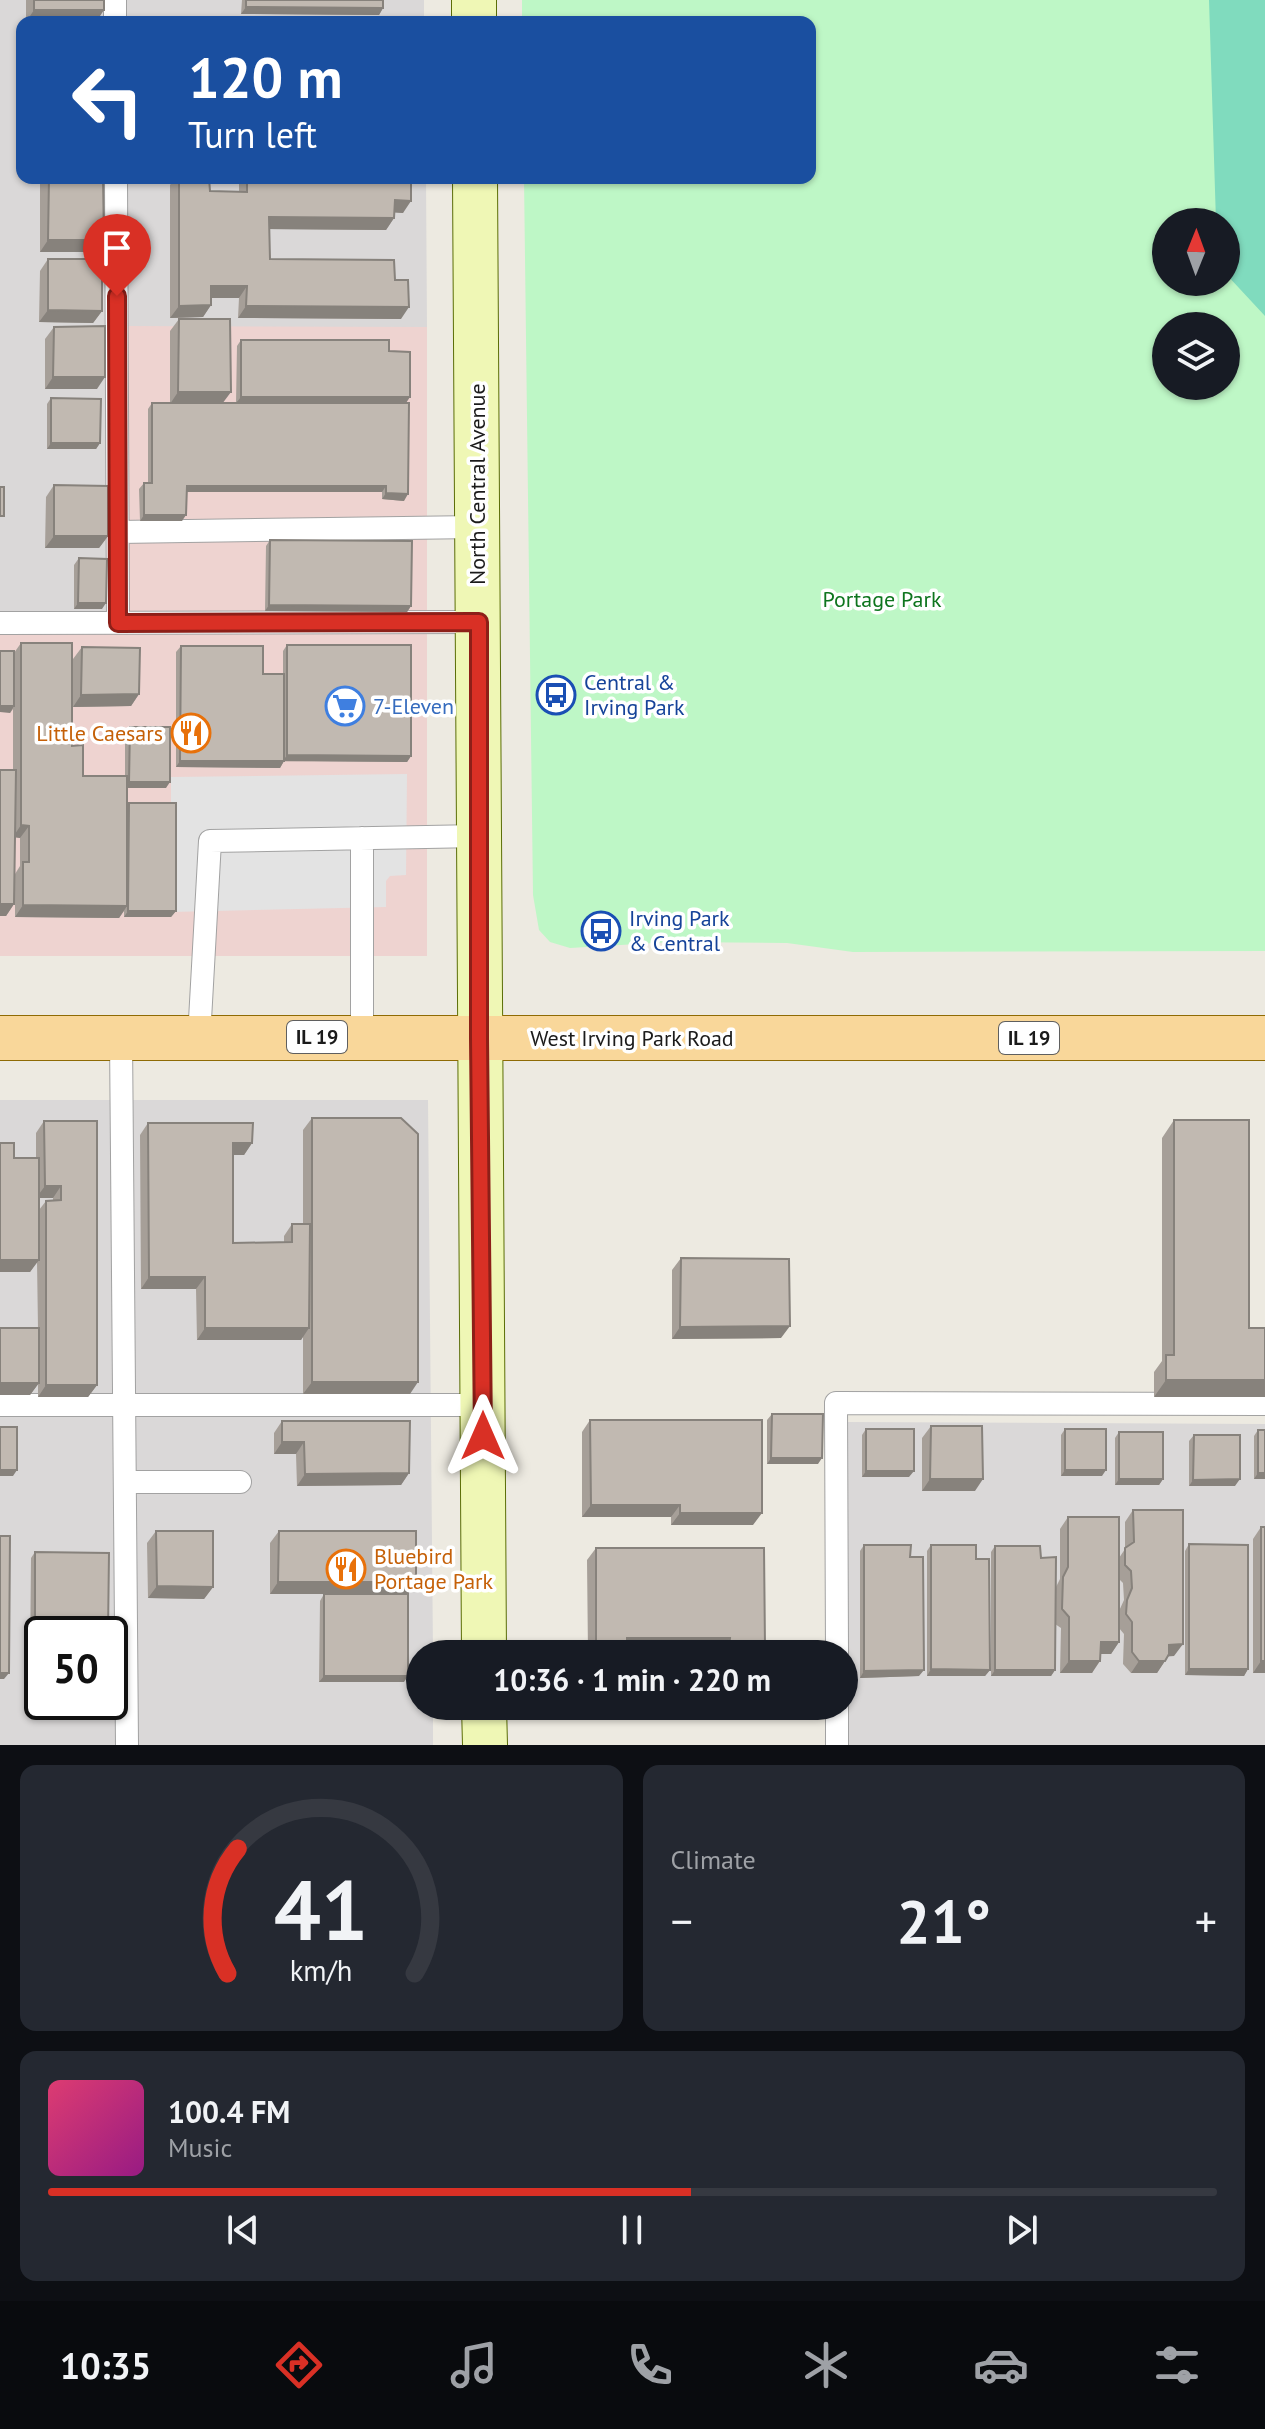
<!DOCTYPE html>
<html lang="en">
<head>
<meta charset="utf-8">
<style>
	body { margin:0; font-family:"PT Sans",sans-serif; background:#242831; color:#f1f3f6; height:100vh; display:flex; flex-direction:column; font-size:30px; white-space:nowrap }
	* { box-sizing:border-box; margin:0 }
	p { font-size:26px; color:#9ea1a6 }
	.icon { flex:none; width:44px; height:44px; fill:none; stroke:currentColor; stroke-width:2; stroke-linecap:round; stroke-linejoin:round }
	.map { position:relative; height:1745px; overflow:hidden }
	.sheet { display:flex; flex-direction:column; gap:20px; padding:20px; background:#0d0f14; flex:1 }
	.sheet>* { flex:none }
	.top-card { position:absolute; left:16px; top:16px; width:800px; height:168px; border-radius:16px; box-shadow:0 2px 6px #0004; background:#1a4fa0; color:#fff; overflow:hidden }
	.needle { width:52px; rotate:1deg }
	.fabs { position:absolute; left:1152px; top:208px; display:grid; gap:16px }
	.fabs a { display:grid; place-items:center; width:88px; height:88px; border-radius:50%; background:#171b24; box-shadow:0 2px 6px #0004; font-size:40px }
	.speed { position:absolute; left:24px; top:1616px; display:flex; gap:16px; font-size:40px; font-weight:700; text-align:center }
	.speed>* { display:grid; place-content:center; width:104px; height:104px; border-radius:50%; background:#171b24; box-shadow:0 2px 6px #0004; line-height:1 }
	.speed .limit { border:4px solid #111; border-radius:12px; background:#fff; color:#111 }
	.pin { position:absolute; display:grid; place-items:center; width:68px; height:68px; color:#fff; margin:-82px -34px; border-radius:50% 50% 50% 0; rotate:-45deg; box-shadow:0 0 8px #0007 }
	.pin .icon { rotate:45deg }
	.me { position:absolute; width:88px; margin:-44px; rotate:0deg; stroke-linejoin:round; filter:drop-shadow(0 0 6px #0008) }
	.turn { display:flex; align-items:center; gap:28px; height:168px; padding:0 40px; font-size:36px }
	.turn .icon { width:104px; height:104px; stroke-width:2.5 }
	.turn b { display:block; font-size:56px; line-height:68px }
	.big { font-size:60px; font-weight:700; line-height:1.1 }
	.sheet .card { flex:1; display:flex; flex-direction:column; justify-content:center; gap:12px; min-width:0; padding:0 28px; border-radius:16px; background:#242831 }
	.sheet .dial { align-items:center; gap:0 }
	.dial svg { height:208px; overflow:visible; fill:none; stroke:#363941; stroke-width:7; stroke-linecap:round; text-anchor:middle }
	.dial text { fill:#f1f3f6; stroke:none }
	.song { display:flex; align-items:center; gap:24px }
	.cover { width:96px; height:96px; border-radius:12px; background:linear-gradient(135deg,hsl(340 70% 55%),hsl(310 70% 35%)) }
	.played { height:8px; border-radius:4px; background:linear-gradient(90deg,#d93025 55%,#363941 55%) }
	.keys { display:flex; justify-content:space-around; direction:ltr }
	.heat { display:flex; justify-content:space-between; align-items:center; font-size:44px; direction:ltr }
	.sheet .tiles { flex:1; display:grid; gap:20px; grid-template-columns:1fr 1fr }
	.card:last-child { grid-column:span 2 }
	.trip { position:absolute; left:406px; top:1640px; width:452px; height:80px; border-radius:40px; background:#171b24; box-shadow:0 2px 6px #0004; font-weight:700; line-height:80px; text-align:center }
	.tab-bar { display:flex; height:128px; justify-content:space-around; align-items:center; background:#090b0e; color:#9ea1a6 }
	.tab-bar .icon { width:56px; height:56px }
	.tab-bar .selected { color:#d93025 }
	.tab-bar b { font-size:36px; color:#f1f3f6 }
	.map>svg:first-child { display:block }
	.residential { fill:#dad8d8; fill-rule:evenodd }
	.commercial { fill:#eed3d0 }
	.park { fill:#bef7c6; fill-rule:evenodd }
	.pitch { fill:#80dbbe }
	.parking { fill:#e3e3e3 }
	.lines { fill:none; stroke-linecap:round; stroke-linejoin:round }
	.lane-casing { stroke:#a2a2a2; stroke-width:24 }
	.secondary-casing { stroke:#5b6e07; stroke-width:46 }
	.primary-casing { stroke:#8f6b04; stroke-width:46 }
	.lane { stroke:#fff; stroke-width:22 }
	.secondary { stroke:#eff7b5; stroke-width:44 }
	.primary { stroke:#f9d79a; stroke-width:44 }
	.wall { fill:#a69f98; fill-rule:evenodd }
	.shaded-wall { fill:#87827c }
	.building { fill:#c1b9b1; stroke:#87827c; stroke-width:2 }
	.route-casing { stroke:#8d1f18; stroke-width:20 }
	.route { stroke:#d93025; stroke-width:14 }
	.labels { text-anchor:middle; stroke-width:7; stroke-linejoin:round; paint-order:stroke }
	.shield { fill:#fff; stroke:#5f5f5f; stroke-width:2 }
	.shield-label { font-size:20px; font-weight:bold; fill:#1b1b1b }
	.street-label { font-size:22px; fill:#1b1b1b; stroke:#fff }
	.park-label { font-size:22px; fill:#0e751e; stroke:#fff }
	.transit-label { font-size:22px; fill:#164399; stroke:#fff; text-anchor:start }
	.shop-label { font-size:22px; fill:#366cbe; stroke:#fff; text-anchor:start }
	.food-label { font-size:22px; fill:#c56008; stroke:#fff; text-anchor:end }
</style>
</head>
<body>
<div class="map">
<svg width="1265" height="1745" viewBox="0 0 1265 1745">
	<rect width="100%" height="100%" fill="#edeae1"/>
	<path class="residential" d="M0,0H424V22H22V178H426L427,327H124L125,630H0Z
		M0,1100H428L433,1654H420V1706H433V1745H0ZM42,1634H110V1702H42Z
		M845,1422L1265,1424V1745H844Z"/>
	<path class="commercial" d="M124,326L427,327V956H0V630H125Z"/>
	<path class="park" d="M522,0H1265V951L853,952L787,943L671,942L570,948L550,942L539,930L533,895L524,178H810V22H522ZM1166,222H1226V282H1166ZM1166,326H1226V386H1166Z"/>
	<path class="pitch" d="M1209,0H1265V316L1226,274V222H1216Z"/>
	<path class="parking" d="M407,774L406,875L390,876L386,881V907L171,912V777Z"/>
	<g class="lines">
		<defs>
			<path id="lane" d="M115,0V22
				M116,178L118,623
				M118,532L477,527
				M0,623L479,622
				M362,838V1037
				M121,1038L127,1745
				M199,1038L210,841L479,836
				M0,1405H482
				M125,1482H240
				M837,1654L836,1403L1265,1404
				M837,1706V1745"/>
			<path id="secondary" d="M474,0V22
				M475,178L484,1654
				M484,1706L485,1745"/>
			<path id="primary" d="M0,1038H1265"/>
		</defs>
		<use href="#lane" class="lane-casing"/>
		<use href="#secondary" class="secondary-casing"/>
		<use href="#primary" class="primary-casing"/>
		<use href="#lane" class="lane"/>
		<use href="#secondary" class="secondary"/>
		<use href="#primary" class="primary"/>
	</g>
	<path class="wall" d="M26,0H104L26,22Z
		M242,0H383V8L379,15L241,14Z
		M44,178H103L96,252H40V184Z
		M175,178H209L210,191L239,192V182L242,178H411L403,213L394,212V218L386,230L269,229L270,259L395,280L401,319L238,318L239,298H211V305L203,317L170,318V185Z
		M48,259L102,311L93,323L39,322L40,271Z
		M179,319L223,403H236L237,346L241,340L389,351L406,403L404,501L382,499V492H187L182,521H140L139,489L144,483H148V409L152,403H170V331Z
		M54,327L97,389H45V339Z
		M51,398L100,443L96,449H47V404Z
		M54,485L108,536L99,548H45L46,497Z
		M270,540L411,606L407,612L265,611L266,546Z
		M79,558L102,609H74V565Z
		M21,643L72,746L83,776H125V733L130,727L166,788H127V805L129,803L176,911L171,917H124V911L119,918L15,917V891L14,904L6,916H0V770H13V709L10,713L14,653ZM15,837L20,838V866L15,874Z
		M287,645L411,756L407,762L284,761L280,768L176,767V652L181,646L263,674H283V651Z
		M82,647L139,694L131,706L73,707V659Z
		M312,1118L410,1394H303V1336L301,1340H197L196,1289H141L140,1135L148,1123L252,1143L244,1155H233V1243L284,1242V1236L292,1224H303V1130Z
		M1174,1120L1249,1328L1154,1397V1372L1162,1361V1138Z
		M44,1121H97V1385L88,1397H38V1384L30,1395L38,1328L37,1261L30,1272H0L14,1158H36V1133ZM39,1198H53V1201H46L39,1210Z
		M681,1258L781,1338L672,1339V1270Z
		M772,1414L818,1464H767V1420Z
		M590,1420L753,1525H671V1517H582V1432Z
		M282,1421L409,1473L401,1485L297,1486L296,1454H274V1433Z
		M931,1426L975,1491H922V1438Z
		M866,1429L909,1477H862V1435Z
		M1065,1429L1102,1476H1061V1435Z
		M1258,1430H1265V1479H1254V1436Z
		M1119,1432L1163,1479L1159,1485H1115V1438Z
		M1194,1435L1235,1486H1189V1441Z
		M1133,1510L1174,1656H1168L1157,1673H1131L1123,1664L1124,1634L1119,1628V1642L1111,1654H1101L1092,1673H1060L1061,1628L1055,1624V1670L1051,1676H991V1552L995,1546L1041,1558L1056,1587L1060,1579V1529L1068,1517L1119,1558L1125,1549V1522ZM1119,1579L1123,1583L1124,1600L1119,1611Z
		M1261,1527L1265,1673H1253V1539Z
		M156,1531L213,1587L204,1599L148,1598L147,1543Z
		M279,1531L416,1582L408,1594H270V1543Z
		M1189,1544L1248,1669L1244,1676L1185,1675V1551Z
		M864,1545L910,1557L919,1676L860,1678V1551Z
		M931,1545L976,1559L990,1670L985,1676H927V1551Z
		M596,1548L765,1647L760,1654H721V1650H625L622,1654H588L587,1560Z
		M35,1552L42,1634V1664H30L31,1558Z
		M324,1594L404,1682H319L320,1601Z"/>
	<path class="shaded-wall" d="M246,7L383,8L379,15L241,14Z
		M34,10H104L96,22H26Z
		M395,200L411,201L403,213L386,212Z
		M269,217L394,218L386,230L260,229Z
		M48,240H104L96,252H40Z
		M211,286H247L239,298H203Z
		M211,305L203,317L170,318L179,306Z
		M246,306L409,307L401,319L238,318Z
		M48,310L102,311L93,323L39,322Z
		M53,377H105L97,389H45Z
		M178,392H231L222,404H170Z
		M241,397H410L406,403H236Z
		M51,443H100L96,449H47Z
		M187,486H386L382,492H183Z
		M386,493L408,494L404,501L382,499Z
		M144,515H186L182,521H140Z
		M54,536H108L99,548H45Z
		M78,603H106L102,609H74Z
		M269,605L411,606L407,612L265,611Z
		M139,694L131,706L73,707L81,695Z
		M0,706H14L10,713L0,712Z
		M287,755L411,756L407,762L283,761Z
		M180,761H284L280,768L176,767Z
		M129,782H170L166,788H125Z
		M21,825L29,826L20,838L13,837Z
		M0,904H14L6,916H0Z
		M23,905L127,906L119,918L15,917Z
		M128,911H176L171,917H124Z
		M233,1143H252L244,1155H224Z
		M45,1186H61L53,1198H36Z
		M0,1260H39L30,1272H0Z
		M149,1277H205L196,1289H141Z
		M790,1326L781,1338L672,1339L680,1327Z
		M205,1328H309L301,1340H197Z
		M1166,1380H1265V1397H1154Z
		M312,1382H418L410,1394H303Z
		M0,1383H39L30,1395H0Z
		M46,1385H97L88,1397H38Z
		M282,1442H304L296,1454H274Z
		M771,1458H822L818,1464H767Z
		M0,1470H17L13,1476H0Z
		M1065,1470H1106L1102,1476H1061Z
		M866,1471H914L909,1477H862Z
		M409,1473L401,1485L297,1486L305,1474Z
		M1258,1473H1265V1479H1254Z
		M930,1479H983L975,1491H922Z
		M1119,1479H1163L1159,1485H1115Z
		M1240,1479L1235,1486H1189L1193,1480Z
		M591,1505H680L671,1517H582Z
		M680,1513H762L753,1525H671Z
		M278,1582H416L408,1594H270Z
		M157,1586L213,1587L204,1599L148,1598Z
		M627,1638H730L721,1650H625L622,1654H591L596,1647Z
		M1101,1642H1119L1111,1654H1092Z
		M1183,1644L1174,1656L1160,1657L1169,1645Z
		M729,1647H765L760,1654H724Z
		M35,1658H42V1664H30Z
		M1069,1661H1100L1092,1673H1060Z
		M1139,1661H1165L1157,1673H1131Z
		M1261,1661H1265V1673H1253Z
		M931,1669L990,1670L985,1676H927Z
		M1189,1669H1248L1244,1676L1185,1675Z
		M924,1670L919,1676L860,1678L864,1671Z
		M995,1670H1055L1051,1676H991Z
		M0,1673H9L4,1679H0Z
		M324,1676H408L404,1682H319Z"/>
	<path class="building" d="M34,0H104V10H34Z
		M246,0H383V8L246,7Z
		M144,21H193V22H144Z
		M248,21H385V22H248Z
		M49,178H103L104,240H48Z
		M179,178H209L210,191L247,192V178H411V201L395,200L394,218L269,217L270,259L394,260L395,280H408L409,307L246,306L247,286H211V305L179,306Z
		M48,259H102V311L48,310Z
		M179,319H230L231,392H178Z
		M105,326V377H53L54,327Z
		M241,340H389V351L410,352V397H241Z
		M51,398L101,399L100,443H51Z
		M152,403H409L408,494L386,493V486H187L186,515H144V483H152Z
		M54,485L108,486V536H54Z
		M0,487H4V516H0Z
		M270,540L412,541L411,606L269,605Z
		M79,558L107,559L106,603H78Z
		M21,643H72V746L83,745V776H127V906L23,905V862H29V826L21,825Z
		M287,645H411V756L287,755Z
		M181,646H263V674H284V761H180Z
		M82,647L140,648L139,694L81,695Z
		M0,651H14V706H0Z
		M130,727H170V782H129Z
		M0,770H16L14,904H0Z
		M129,803H176V911H128Z
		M312,1118H401L418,1134V1382H312Z
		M1174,1120H1249V1328H1265V1380H1166V1355H1174Z
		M44,1121H97V1385H46V1201L61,1200V1186H45Z
		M148,1123H253L252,1143H233V1243L292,1242V1224H310L309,1328H205V1277H149Z
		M0,1143H14V1158H39V1260H0Z
		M681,1258L789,1259L790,1326L680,1327Z
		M0,1328H39V1383H0Z
		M772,1414H823L822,1458H771Z
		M590,1420H762V1513H680V1505H591Z
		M282,1421H410L409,1473L305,1474L304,1442H282Z
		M931,1426H982L983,1479H930Z
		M0,1427H17V1470H0Z
		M866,1429H914V1471H866Z
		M1065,1429H1106V1470H1065Z
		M1258,1430H1265V1473H1258Z
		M1119,1432H1163V1479H1119Z
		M1194,1435H1240V1479L1193,1480Z
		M1133,1510H1183V1644L1169,1645V1654L1165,1661H1139L1132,1652V1622L1126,1614L1127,1600L1132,1588L1131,1571L1125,1565V1548L1134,1542Z
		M1068,1517H1119V1642H1101L1100,1661H1069V1617L1062,1609L1063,1577L1068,1567Z
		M1261,1527H1265V1661H1261Z
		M156,1531H213V1587L157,1586Z
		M279,1531H416V1582H278Z
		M0,1536H10L9,1673H0Z
		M1189,1544L1248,1545V1669H1189Z
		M864,1545H911L910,1557H923L924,1670L864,1671Z
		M931,1545H976V1559H989L990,1670L931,1669Z
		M995,1546H1040L1041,1558L1056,1557L1055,1670H995Z
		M596,1548H764L765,1647H729L730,1638H627V1646L596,1647Z
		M35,1552L109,1553L108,1634H42V1658H35Z
		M324,1594H408V1676H324Z"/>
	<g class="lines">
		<defs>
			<path id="route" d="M117,296L118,623L479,622V1038L483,1436"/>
		</defs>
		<use href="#route" class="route-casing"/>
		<use href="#route" class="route"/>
	</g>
	<defs>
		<symbol id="bus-ring" viewBox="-11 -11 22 22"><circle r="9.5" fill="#fff" stroke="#1a4fb4" stroke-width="1.5"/><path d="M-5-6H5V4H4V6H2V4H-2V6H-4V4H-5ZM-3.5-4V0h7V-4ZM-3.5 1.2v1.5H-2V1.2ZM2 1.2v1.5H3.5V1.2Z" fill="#1a4fb4"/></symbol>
		<symbol id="supermarket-ring" viewBox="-11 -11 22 22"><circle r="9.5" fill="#fff" stroke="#3f7fe0" stroke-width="1.5"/><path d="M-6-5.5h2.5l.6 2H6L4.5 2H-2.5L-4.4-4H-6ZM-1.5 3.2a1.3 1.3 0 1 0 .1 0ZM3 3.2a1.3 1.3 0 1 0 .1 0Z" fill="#3f7fe0"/></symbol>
		<symbol id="restaurant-ring" viewBox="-11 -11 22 22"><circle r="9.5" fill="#fff" stroke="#e8710a" stroke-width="1.5"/><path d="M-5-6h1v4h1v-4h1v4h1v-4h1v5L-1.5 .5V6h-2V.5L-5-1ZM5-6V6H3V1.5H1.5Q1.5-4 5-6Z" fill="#e8710a"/></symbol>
	</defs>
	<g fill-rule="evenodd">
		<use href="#bus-ring" x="534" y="673" width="44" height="44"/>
		<use href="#supermarket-ring" x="323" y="684" width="44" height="44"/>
		<use href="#restaurant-ring" x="169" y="711" width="44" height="44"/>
		<use href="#bus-ring" x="579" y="909" width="44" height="44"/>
		<use href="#restaurant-ring" x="324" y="1547" width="44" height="44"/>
	</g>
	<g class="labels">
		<g class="shield">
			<rect x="287" y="1021" width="60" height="32" rx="6"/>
			<rect x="999" y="1022" width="60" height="32" rx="6"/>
		</g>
		<g class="shield-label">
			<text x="317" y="1044">IL 19</text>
			<text x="1029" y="1045">IL 19</text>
		</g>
		<g class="street-label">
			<text transform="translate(477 484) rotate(-90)" y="8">North Central Avenue</text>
			<text x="632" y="1046">West Irving Park Road</text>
		</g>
		<g class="park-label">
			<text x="882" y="607">Portage Park</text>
		</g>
		<g class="transit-label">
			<text x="584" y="690">Central &amp;<tspan x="584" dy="25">Irving Park</tspan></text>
			<text x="629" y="926">Irving Park<tspan x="629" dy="25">&amp; Central</tspan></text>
		</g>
		<g class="shop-label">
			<text x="373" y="714">7-Eleven</text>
		</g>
		<g class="food-label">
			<text x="163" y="741">Little Caesars</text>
			<text x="374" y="1564" text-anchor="start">Bluebird<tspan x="374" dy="25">Portage Park</tspan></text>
		</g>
	</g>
</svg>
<div class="fabs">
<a><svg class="needle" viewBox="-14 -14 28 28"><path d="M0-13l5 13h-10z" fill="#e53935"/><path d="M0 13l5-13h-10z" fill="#9ea1a6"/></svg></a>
<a><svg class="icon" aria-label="layers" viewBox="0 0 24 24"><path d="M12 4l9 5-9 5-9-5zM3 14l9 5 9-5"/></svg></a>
</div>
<div class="speed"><div class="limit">50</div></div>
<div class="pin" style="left:117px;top:296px;background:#d93025"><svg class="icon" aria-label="arrive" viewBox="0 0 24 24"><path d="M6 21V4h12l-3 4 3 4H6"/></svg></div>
<svg class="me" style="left:483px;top:1436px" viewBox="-20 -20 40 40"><path d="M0-17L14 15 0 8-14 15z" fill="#d93025" stroke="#fff" stroke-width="4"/></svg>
<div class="trip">10:36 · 1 min · 220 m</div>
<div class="top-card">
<div class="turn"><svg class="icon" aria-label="left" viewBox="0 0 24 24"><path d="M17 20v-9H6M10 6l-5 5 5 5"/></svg><div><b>120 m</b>Turn left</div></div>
</div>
</div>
<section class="sheet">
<div class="tiles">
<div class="card dial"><svg viewBox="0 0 100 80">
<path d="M14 69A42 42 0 1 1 86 69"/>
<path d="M14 69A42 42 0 0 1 18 21" stroke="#d93025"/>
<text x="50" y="56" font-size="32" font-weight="700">41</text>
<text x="50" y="72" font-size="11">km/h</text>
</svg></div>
<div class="card"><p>Climate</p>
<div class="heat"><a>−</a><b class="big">21°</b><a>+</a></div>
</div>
<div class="card">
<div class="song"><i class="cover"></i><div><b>100.4 FM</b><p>Music</p></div></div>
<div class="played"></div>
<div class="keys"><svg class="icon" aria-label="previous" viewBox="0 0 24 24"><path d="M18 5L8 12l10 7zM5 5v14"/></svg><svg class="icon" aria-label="pause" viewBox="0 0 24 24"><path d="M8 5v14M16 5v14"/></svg><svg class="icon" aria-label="next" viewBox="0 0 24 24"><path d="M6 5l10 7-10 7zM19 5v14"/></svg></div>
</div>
</div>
</section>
<nav class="tab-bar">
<b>10:35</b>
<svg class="icon selected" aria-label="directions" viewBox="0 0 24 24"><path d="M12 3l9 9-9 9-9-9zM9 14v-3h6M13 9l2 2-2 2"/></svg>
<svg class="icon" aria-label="music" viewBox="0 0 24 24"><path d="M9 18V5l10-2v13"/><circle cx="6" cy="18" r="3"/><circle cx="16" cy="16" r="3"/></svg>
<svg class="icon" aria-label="phone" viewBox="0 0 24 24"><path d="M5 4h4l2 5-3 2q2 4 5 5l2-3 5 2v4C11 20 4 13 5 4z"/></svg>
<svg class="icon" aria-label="climate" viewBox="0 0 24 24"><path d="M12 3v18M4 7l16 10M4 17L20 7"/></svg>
<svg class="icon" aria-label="car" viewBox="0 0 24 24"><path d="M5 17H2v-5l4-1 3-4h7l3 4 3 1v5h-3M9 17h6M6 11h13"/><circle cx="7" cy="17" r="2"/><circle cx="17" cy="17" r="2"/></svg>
<svg class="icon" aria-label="filters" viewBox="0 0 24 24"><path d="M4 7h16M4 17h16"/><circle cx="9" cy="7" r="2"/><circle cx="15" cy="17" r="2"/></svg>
</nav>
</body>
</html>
